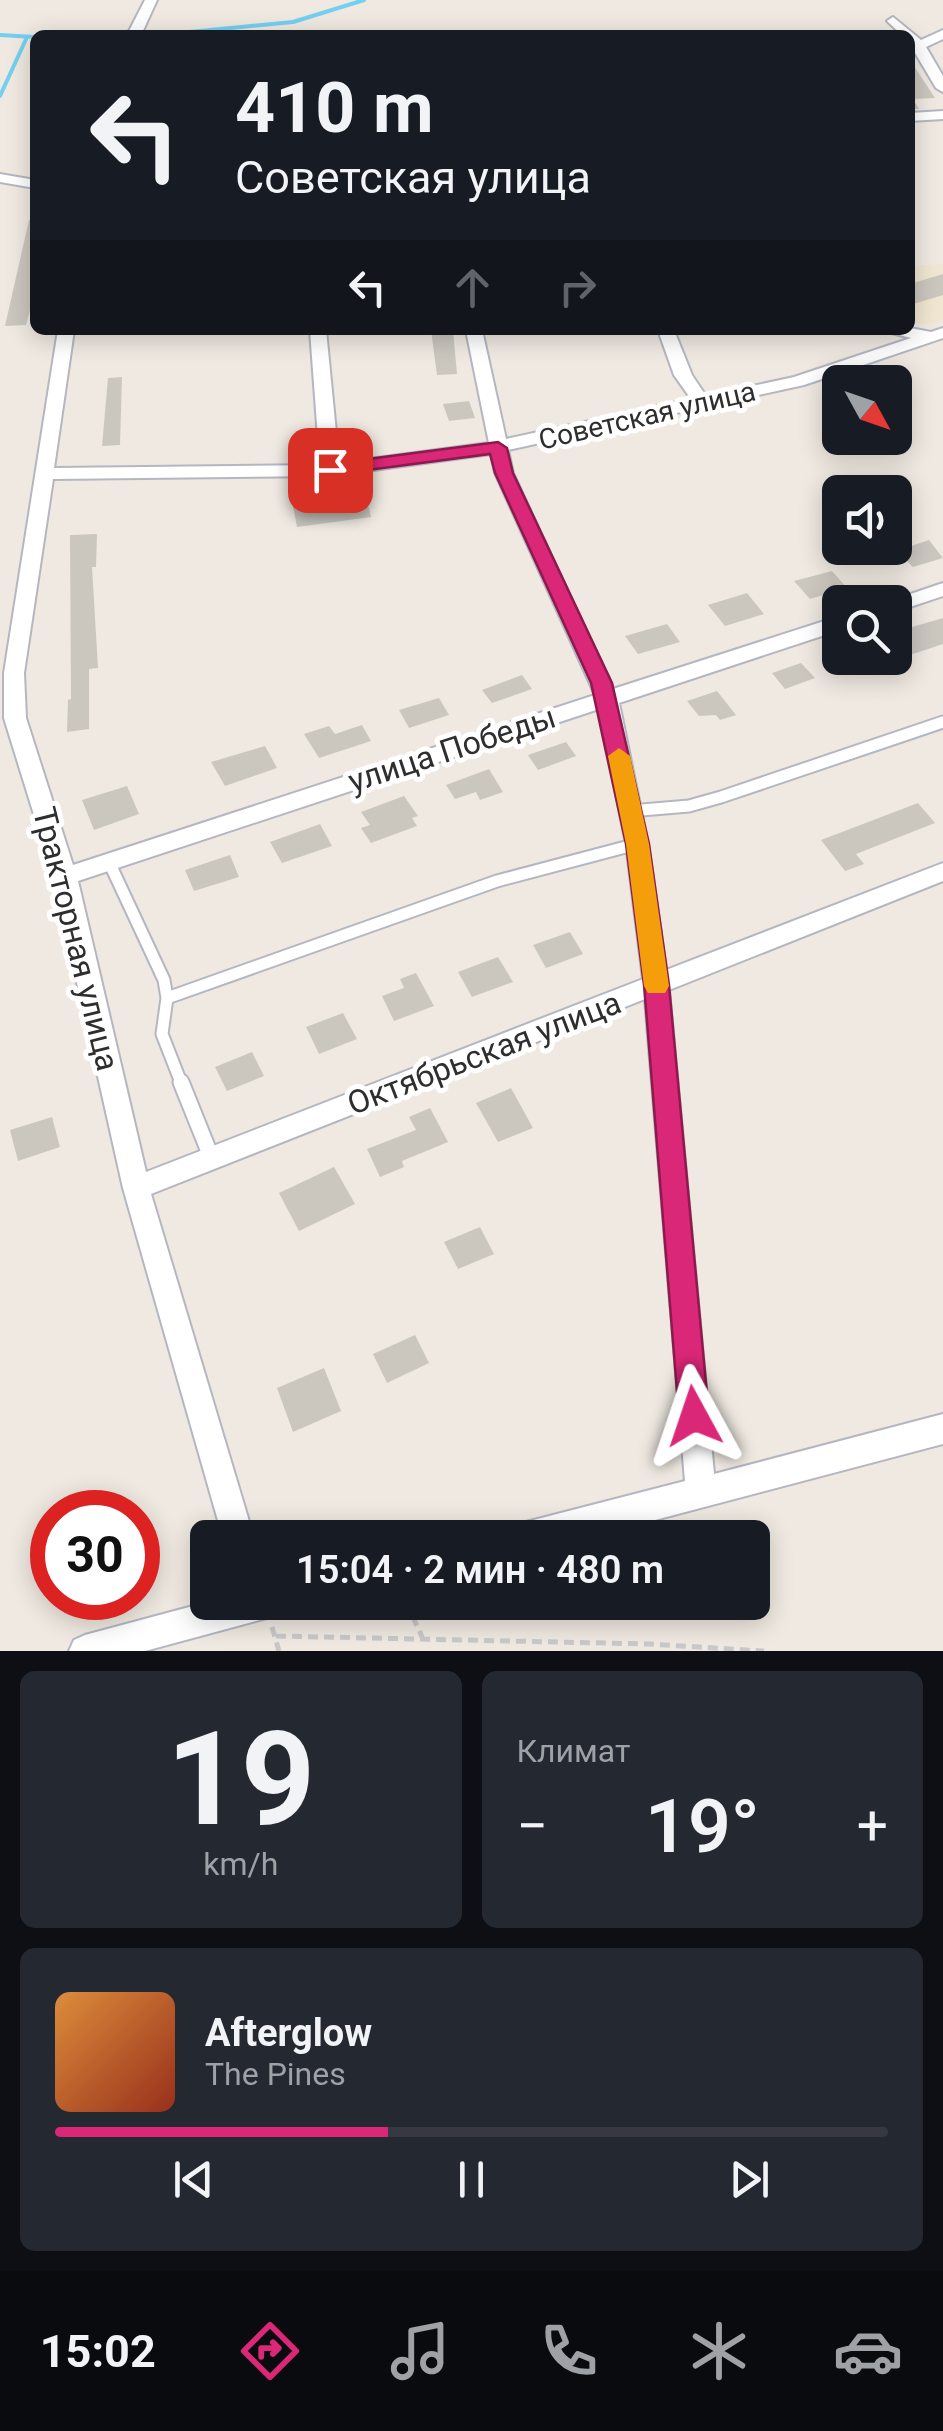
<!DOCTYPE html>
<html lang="ru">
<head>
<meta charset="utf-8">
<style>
	body { margin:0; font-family:Roboto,sans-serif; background:#242831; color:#f1f3f6; height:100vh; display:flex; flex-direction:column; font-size:38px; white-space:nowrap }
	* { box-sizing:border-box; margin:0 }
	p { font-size:32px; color:#9ea1a6 }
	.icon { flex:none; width:55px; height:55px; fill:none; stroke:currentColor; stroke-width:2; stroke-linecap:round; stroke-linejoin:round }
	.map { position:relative; height:1651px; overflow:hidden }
	.panel { display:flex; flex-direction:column; gap:20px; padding:20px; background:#0d0f14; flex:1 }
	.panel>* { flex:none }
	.hud { position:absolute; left:30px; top:30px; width:885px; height:305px; border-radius:15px; box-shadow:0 5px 25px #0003; background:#171b24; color:#f1f3f6; overflow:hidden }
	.needle { width:65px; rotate:130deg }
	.tools { position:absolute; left:822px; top:365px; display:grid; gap:20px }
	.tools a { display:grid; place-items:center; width:90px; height:90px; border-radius:15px; background:#171b24; box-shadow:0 5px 25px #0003; font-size:50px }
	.speed { position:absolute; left:30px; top:1490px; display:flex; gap:20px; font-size:50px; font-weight:700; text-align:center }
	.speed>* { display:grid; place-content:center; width:130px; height:130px; border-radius:50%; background:#171b24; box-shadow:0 5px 25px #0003; line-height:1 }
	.speed .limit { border:15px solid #d22; background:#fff; color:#111 }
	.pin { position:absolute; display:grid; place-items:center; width:85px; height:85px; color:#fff; margin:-42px; border-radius:20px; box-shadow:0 5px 15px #0006 }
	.me { position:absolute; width:110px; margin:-55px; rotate:355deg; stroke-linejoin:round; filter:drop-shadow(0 0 8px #0008) }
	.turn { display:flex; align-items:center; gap:35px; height:210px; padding:0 40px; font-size:45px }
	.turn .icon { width:130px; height:130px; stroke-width:2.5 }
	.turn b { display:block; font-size:70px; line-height:85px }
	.lanes { display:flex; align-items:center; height:95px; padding:0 40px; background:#0003; justify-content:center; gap:50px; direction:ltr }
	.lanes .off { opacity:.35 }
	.big { font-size:75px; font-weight:600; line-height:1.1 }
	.panel .card { flex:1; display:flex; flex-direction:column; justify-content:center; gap:15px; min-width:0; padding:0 35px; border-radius:15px; background:#242831 }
	.panel .dial { align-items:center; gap:0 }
	.dial b { font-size:130px; line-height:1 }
	.song { display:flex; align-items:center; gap:30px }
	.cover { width:120px; height:120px; border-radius:15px; background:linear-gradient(135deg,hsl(30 70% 55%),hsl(10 70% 35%)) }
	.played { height:10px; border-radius:5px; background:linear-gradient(90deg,#db2777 40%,#363941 40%) }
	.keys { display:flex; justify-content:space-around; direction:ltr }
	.heat { display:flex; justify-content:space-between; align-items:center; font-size:55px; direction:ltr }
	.panel .tiles { flex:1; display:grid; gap:20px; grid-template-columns:1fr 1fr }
	.card:last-child { grid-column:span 2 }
	.trip { position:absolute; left:190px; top:1520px; width:580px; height:100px; border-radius:15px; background:#171b24; box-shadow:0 5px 25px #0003; font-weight:600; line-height:100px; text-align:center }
	.menu { display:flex; height:160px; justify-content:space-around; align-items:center; background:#090b0e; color:#9ea1a6 }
	.menu .icon { width:70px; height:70px }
	.menu .on { color:#db2777 }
	.menu b { font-size:45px; color:#f1f3f6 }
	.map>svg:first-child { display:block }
	.education { fill:#f0e6d1 }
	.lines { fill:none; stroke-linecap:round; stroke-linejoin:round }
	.stream { stroke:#75cff0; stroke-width:4 }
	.building { fill:#cbc7bf }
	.lane-far1-casing { stroke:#b4b7c1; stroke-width:15 }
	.lane-casing { stroke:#b4b7c1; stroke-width:19 }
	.street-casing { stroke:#b4b7c1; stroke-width:4 }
	.path { stroke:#c9c9c9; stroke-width:5; stroke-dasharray:10 6; stroke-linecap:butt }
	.lane-far1 { stroke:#fff; stroke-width:11 }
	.lane { stroke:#fff; stroke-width:15 }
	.street { fill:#fff; fill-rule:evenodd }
	.route { fill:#db2777; stroke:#8e194d; stroke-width:2.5 }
	.slow { fill:#f59e0b }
	.labels { text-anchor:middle; stroke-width:10; stroke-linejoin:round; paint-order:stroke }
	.far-street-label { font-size:28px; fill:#2e2e2e; stroke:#fff }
	.street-label { font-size:32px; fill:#2e2e2e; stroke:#fff }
</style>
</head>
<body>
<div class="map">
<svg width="943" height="1651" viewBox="0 0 943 1651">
	<rect width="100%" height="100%" fill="#efe9e1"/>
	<path class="education" d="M943,264V319L937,323L910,324V266Z"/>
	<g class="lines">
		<path class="stream" d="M169,34L293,22L364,0
			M0,35L35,37
			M0,96L27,37"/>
	</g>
	<path class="building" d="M910,60L935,98L913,99L919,109H910Z
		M29,220L35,221L33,299L26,325L5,326Z
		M943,274V295L910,305V284Z
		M431,330H453L457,374L437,375Z
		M122,377L120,445L102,446L108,378Z
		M469,401L475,418L449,421L443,404Z
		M315,498L317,506L367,500L371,517L297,527L292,501Z
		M97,534L96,567H92L98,668L89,669V729L67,732L68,700L71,699L70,535Z
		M929,540L943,558L913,567L896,551Z
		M832,571L847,588L810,599L794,581Z
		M747,593L764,614L725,626L708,605Z
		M943,618V644L895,660V632Z
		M667,624L680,642L638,654L625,636Z
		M801,663L815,678L785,689L772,673Z
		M522,675L532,689L492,703L482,690Z
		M717,691L736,715L720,720L716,715L699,716L687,701Z
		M439,698L449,715L409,728L399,710Z
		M362,725L371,741L319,758L304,734L329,726L335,734Z
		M566,742L576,756L538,770L528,755Z
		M265,746L277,768L225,786L211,762Z
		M489,769L503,792L480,800L476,792L455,799L446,785Z
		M127,786L139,814L94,830L82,800Z
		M404,796L418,816L412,818L417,826L371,843L361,828L370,825L361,812Z
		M918,803L935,823L856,854L864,864L845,871L821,840Z
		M320,824L332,846L282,863L270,842Z
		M230,855L239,877L194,891L185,870Z
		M570,932L583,954L546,968L533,945Z
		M498,957L513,982L472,997L458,972Z
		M416,973L434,1006L394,1021L382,996L404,988L400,979Z
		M343,1013L357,1039L319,1054L306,1027Z
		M252,1052L264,1076L227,1091L215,1067Z
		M511,1088L533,1128L498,1142L476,1103Z
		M430,1108L448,1142L402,1161L404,1167L380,1177L367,1149L416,1130L409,1117Z
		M52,1117L60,1147L18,1161L10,1130Z
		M334,1167L355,1204L299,1231L279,1193Z
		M480,1227L494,1254L458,1269L444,1242Z
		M415,1335L429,1363L387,1383L373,1354Z
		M324,1368L341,1411L293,1432L277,1388Z"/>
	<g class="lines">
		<defs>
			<path id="lane-far1" d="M630,811L689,806L721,797L943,722
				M109,862L164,980L167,998L162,1034L182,1085
				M167,998L497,881L637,844"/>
			<path id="lane" d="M181,1082L212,1159"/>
			<path id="street" d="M145,0H157L141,35H127Z
				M893,17L921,40L943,30V39L926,47L943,76V92L936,88L911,46L910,35H902L887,21Z
				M943,111V119L910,121V113Z
				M0,174L35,180V188L0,182Z
				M910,328L931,332L943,328V338L804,385L508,450L513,473L613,689L840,616V630L619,703L648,844L666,970L943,863V881L669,990L714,1474L943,1414V1444L587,1538H511L515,1527L526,1522L685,1481L645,999L151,1194L254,1538H223L123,1188L53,876L4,718V673L58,330H74L54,468L320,465L310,330H326L339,463L489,443L466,330H482L506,439L691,399L674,375L658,330H674L692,375L706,396L794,377L911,338L880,330ZM491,454L495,473L595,695L73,865L26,718L24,673L53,479L330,476ZM599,709L626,844L643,979L146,1172L78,881Z
				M943,583V596L895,612V602H887Z
				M208,1602H283L278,1613L267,1618L145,1651H69L74,1640L85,1635Z"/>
		</defs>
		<use href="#lane-far1" class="lane-far1-casing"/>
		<use href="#lane" class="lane-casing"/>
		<use href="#street" class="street-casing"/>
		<path class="path" d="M406,1602L423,1639
			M272,1627L279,1651
			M276,1636L649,1644L764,1651"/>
		<use href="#lane-far1" class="lane-far1"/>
		<use href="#lane" class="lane"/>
		<use href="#street" class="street"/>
	</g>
	<path class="route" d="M498,442L507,448L513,473L612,683L649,844L669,985L709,1416L705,1426L694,1430L683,1426L679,1416L644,985L626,844L591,683L495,473L490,454L330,475L321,470L330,464Z"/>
	<path class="slow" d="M619,748L630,756L649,844L669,986L665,993H648L644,986L626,844L608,756Z"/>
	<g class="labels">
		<g class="far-street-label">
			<text transform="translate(647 415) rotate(-13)" y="10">Советская улица</text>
		</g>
		<g class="street-label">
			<text transform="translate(452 749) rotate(-18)" y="11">улица Победы</text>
			<text transform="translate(76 939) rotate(76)" y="11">Тракторная улица</text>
			<text transform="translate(484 1053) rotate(-21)" y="11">Октябрьская улица</text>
		</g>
	</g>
</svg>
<div class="tools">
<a><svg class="needle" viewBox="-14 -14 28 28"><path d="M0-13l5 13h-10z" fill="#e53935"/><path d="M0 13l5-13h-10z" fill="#9ea1a6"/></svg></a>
<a><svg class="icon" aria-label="sound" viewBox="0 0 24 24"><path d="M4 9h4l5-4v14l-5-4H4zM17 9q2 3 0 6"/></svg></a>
<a><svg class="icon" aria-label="search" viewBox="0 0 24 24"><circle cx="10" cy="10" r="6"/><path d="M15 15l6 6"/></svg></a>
</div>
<div class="speed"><div class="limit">30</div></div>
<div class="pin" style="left:330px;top:470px;background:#d93025"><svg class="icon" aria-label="arrive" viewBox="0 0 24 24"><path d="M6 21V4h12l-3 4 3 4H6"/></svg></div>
<svg class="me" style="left:694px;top:1416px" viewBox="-20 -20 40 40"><path d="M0-17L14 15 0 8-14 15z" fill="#db2777" stroke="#fff" stroke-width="4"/></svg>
<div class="trip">15:04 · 2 мин · 480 m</div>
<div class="hud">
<div class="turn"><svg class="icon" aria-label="left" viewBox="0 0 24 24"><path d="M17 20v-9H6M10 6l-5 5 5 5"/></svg><div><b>410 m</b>Советская улица</div></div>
<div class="lanes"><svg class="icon" aria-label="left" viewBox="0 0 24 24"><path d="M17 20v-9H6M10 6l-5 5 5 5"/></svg><svg class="icon off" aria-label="ahead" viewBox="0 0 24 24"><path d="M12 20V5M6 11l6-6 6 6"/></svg><svg class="icon off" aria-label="right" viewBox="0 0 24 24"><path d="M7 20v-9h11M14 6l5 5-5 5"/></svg></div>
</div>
</div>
<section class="panel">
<div class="tiles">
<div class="card dial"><b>19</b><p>km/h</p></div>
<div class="card"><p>Климат</p>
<div class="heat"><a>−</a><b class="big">19°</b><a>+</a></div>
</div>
<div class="card">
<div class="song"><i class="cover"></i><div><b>Afterglow</b><p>The Pines</p></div></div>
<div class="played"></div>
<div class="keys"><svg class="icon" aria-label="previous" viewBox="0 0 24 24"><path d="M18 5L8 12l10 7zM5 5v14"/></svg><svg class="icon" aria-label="pause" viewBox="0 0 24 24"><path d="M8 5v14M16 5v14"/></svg><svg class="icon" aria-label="next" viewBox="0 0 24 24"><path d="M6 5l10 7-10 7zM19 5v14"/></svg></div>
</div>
</div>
</section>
<nav class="menu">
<b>15:02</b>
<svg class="icon on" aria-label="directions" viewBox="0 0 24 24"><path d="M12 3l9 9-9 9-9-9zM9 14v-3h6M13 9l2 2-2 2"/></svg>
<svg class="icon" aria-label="music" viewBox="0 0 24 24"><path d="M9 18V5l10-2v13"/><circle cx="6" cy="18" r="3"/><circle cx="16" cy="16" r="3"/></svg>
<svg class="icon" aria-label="phone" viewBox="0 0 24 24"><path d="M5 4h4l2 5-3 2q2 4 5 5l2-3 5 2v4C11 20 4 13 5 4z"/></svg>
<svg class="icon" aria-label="climate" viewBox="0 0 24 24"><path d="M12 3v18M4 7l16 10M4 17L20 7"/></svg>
<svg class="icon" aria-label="car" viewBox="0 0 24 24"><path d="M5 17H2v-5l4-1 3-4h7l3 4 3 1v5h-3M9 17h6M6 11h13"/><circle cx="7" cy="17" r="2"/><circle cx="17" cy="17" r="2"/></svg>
</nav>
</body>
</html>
